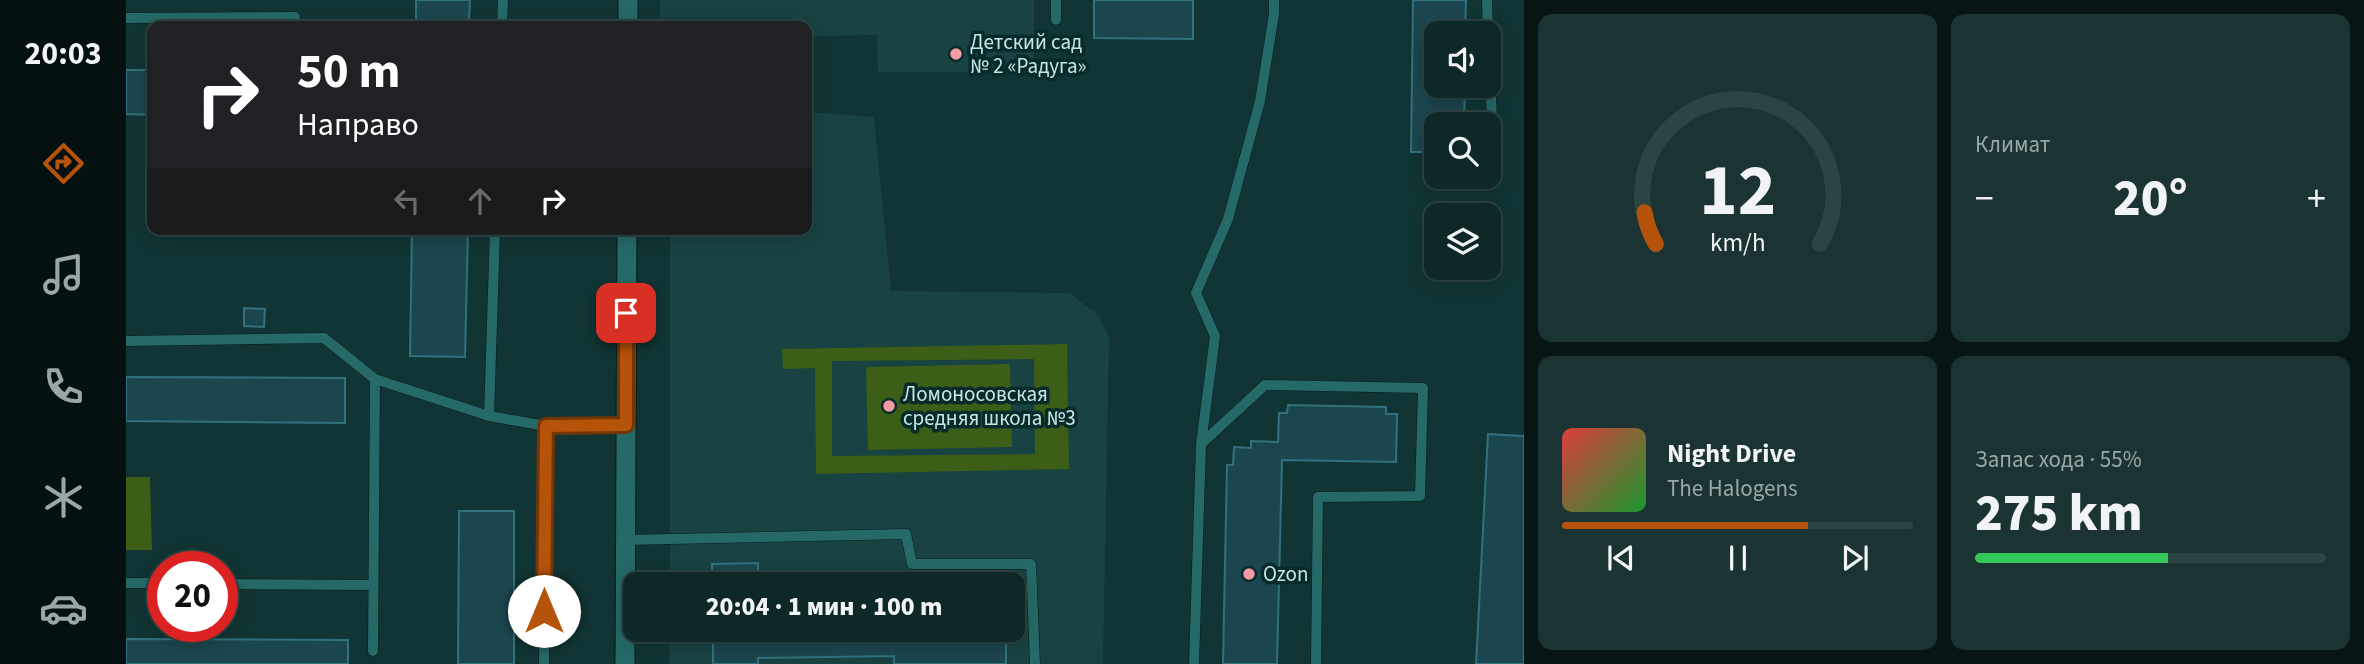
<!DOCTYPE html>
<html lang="ru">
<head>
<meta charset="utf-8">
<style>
	body { margin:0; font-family:"Source Sans 3",sans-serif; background:#1b3433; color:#f1f3f6; height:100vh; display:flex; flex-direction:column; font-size:26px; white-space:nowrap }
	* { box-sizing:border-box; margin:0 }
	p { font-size:23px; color:#9aa6a7 }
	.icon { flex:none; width:38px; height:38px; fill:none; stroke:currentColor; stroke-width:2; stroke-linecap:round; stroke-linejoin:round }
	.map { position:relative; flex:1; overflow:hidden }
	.side { display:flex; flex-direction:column; gap:14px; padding:14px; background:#071615; width:840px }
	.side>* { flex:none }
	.guide { position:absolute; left:21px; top:21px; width:665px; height:214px; border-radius:14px; box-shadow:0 4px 18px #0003,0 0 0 2px #2d4444; background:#202124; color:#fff; overflow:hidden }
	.buttons { position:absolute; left:1298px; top:21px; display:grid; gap:14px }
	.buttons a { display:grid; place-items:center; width:77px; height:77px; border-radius:14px; background:#0d2827; box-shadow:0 4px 18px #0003,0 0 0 2px #2d4444; font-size:35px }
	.speed { position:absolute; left:21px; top:551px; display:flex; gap:14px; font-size:35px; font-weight:700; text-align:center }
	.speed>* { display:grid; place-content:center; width:91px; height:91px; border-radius:50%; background:#0d2827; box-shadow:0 4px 18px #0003,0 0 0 2px #2d4444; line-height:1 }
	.speed .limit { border:10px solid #d22; background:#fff; color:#111 }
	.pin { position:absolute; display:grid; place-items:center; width:60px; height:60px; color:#fff; margin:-30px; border-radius:14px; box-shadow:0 4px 10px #0006 }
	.me { position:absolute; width:77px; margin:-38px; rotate:0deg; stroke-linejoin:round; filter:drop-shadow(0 0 5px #0008) }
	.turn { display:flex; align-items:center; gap:24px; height:147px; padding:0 35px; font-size:32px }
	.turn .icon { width:91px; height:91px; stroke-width:2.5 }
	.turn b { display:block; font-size:49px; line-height:60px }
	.lanes { display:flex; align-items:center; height:66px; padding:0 35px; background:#0003; justify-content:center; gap:35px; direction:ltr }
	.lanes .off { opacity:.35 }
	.big { font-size:52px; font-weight:800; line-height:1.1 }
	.side .widget { flex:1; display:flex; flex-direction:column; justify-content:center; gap:10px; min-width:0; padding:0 24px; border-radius:14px; background:#1b3433 }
	.side .dial { align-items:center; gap:0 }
	.dial svg { height:182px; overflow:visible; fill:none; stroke:#2d4444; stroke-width:7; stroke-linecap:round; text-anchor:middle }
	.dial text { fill:#f1f3f6; stroke:none }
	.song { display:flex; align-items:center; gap:21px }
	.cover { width:84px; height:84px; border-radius:10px; background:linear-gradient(135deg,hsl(0 70% 55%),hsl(130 70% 35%)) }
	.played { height:7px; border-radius:4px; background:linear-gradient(90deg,#b45309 70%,#2d4444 70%) }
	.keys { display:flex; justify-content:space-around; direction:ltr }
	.heat { display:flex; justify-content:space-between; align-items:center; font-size:38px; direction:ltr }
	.charge { height:10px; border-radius:5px; background:linear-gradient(90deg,#34c759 55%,#2d4444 0) }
	.side .tiles { flex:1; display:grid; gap:14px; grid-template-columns:repeat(2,1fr) }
	.trip { position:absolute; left:497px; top:572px; width:402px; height:70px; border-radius:14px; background:#0d2827; box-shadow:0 4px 18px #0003,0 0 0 2px #2d4444; font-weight:800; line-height:70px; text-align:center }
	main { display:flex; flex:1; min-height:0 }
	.menu { display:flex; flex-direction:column; width:126px; justify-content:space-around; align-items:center; background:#051010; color:#9aa6a7 }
	.menu .icon { width:49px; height:49px }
	.menu .active { color:#b45309 }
	.menu b { font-size:32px; color:#f1f3f6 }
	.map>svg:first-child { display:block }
	.built { fill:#184342 }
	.green { fill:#3c5e17; fill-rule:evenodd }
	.building { fill:#1c464e; stroke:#31717e; stroke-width:2 }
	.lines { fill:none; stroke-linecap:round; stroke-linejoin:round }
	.lane-casing { stroke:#061b1a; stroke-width:11 }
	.street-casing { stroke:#061b1a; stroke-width:21 }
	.lane { stroke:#266a68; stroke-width:10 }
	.street { stroke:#266a68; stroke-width:19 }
	.route-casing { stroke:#753606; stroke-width:18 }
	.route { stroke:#b45309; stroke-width:12 }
	.poi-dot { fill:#f49aa5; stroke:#062b2a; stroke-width:2.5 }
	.labels { text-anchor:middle; stroke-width:7; stroke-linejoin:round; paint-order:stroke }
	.poi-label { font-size:21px; fill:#c5e6e4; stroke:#062b2a; text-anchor:start }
</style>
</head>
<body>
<main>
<nav class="menu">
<b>20:03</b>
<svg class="icon active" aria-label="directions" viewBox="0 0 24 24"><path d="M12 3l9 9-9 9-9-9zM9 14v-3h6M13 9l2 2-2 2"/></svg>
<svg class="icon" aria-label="music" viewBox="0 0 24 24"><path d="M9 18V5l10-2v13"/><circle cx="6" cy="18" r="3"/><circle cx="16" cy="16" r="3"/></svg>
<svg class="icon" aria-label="phone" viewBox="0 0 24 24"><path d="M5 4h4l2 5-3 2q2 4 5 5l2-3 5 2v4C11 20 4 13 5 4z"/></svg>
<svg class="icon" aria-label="climate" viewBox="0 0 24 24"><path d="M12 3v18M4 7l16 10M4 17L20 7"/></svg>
<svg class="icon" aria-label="car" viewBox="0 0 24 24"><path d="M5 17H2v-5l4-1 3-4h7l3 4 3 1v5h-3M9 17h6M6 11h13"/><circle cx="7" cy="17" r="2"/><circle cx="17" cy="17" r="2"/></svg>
</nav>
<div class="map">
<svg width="1398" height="664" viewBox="0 0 1398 664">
	<rect width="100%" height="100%" fill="#113534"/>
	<path class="built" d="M534,0H908V72H752L751,35L681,36V26H534Z
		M681,112L748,117L765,291L944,293L973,316L983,337L977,664H543L544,630H887V584H544V229H681Z"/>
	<path class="green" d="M941,344L943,469L690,474L689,368L657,369L656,349ZM908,359L909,454L706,456V361Z
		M884,364L886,447L742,450L740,367Z
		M0,477H24L26,550H0Z"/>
	<path class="building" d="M290,0H344L343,20H290Z
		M968,0H1067V39L968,38Z
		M1287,0H1340L1339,33H1311V86H1339L1338,124H1311V152H1285Z
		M0,70H26V115L0,114Z
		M286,229H342L339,357L284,356Z
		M118,308L139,309L138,327L118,326Z
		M0,377L219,378V423L0,421Z
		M1162,405L1260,407V414H1271L1270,462L1156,460L1151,664H1097L1101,465H1107L1108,447L1125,448V441L1152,442L1153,413H1161Z
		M1362,434L1398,436V664H1350Z
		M333,511H388V664H332Z
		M632,563V584H586V564Z
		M587,630H880V664H768V656L632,658V664H587Z
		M0,639L222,640V664H0Z"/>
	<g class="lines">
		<defs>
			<path id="lane" d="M930,0V20
				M1361,0L1362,33
				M0,18L169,17
				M376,26L377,0
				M1363,55L1368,163
				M0,341L198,338L249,379L363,416L420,426L500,425
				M363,416L369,229
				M1075,444L1089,336L1070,293L1102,219L1134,101L1148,14V0
				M499,540L780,534L786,564H905L909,664
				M0,583H37
				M96,584L247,585
				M247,651L249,379
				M418,664L420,426
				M1068,664L1075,444L1139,385L1297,388L1294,496L1192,497L1190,664"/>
			<path id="street" d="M502,26V0
				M499,664L501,229"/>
		</defs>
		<use href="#lane" class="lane-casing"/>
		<use href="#street" class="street-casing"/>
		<use href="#lane" class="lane"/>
		<use href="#street" class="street"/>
	</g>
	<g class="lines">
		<defs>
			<path id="route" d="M418,611L420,426L500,425V313"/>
		</defs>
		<use href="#route" class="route-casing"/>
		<use href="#route" class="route"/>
	</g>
	<g class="poi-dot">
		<circle cx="830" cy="54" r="7"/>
		<circle cx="763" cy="406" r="7"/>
		<circle cx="1123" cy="574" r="7"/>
	</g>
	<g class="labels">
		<g class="poi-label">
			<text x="844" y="49">Детский сад<tspan x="844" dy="24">№ 2 «Радуга»</tspan></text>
			<text x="777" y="401">Ломоносовская<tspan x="777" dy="24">средняя школа №3</tspan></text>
			<text x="1137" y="581">Ozon</text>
		</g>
	</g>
</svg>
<div class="buttons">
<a><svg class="icon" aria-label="sound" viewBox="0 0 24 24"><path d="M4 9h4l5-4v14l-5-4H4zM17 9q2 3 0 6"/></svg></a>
<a><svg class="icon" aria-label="search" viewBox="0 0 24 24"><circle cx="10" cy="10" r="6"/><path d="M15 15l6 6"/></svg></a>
<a><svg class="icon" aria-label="layers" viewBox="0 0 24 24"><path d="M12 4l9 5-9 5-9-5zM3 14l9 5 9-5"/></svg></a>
</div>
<div class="speed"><div class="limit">20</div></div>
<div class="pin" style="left:500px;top:313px;background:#d93025"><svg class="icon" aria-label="arrive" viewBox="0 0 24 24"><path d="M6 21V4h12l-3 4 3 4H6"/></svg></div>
<svg class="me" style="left:418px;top:611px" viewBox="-20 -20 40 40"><circle r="19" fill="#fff"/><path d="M0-13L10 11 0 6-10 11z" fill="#b45309"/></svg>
<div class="trip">20:04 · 1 мин · 100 m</div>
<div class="guide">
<div class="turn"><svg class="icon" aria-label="right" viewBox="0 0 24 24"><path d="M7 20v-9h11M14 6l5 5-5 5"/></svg><div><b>50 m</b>Направо</div></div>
<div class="lanes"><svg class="icon off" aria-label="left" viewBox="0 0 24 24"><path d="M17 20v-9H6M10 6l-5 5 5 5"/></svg><svg class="icon off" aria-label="ahead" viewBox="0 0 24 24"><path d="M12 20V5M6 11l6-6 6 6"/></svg><svg class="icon" aria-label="right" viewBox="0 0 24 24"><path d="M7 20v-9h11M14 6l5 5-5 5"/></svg></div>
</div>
</div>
<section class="side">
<div class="tiles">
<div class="widget dial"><svg viewBox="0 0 100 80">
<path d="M14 69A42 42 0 1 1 86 69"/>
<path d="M14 69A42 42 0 0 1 9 55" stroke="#b45309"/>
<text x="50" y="56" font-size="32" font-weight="700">12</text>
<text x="50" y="72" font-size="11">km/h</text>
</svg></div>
<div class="widget"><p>Климат</p>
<div class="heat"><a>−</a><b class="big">20°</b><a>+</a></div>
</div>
<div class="widget">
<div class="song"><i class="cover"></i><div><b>Night Drive</b><p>The Halogens</p></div></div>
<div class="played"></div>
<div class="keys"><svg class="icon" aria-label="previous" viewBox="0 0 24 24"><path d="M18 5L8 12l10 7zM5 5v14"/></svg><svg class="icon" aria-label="pause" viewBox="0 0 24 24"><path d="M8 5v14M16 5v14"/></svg><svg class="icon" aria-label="next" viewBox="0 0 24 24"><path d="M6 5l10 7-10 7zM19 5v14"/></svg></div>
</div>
<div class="widget"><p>Запас хода · 55%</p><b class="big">275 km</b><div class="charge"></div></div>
</div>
</section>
</main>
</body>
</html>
